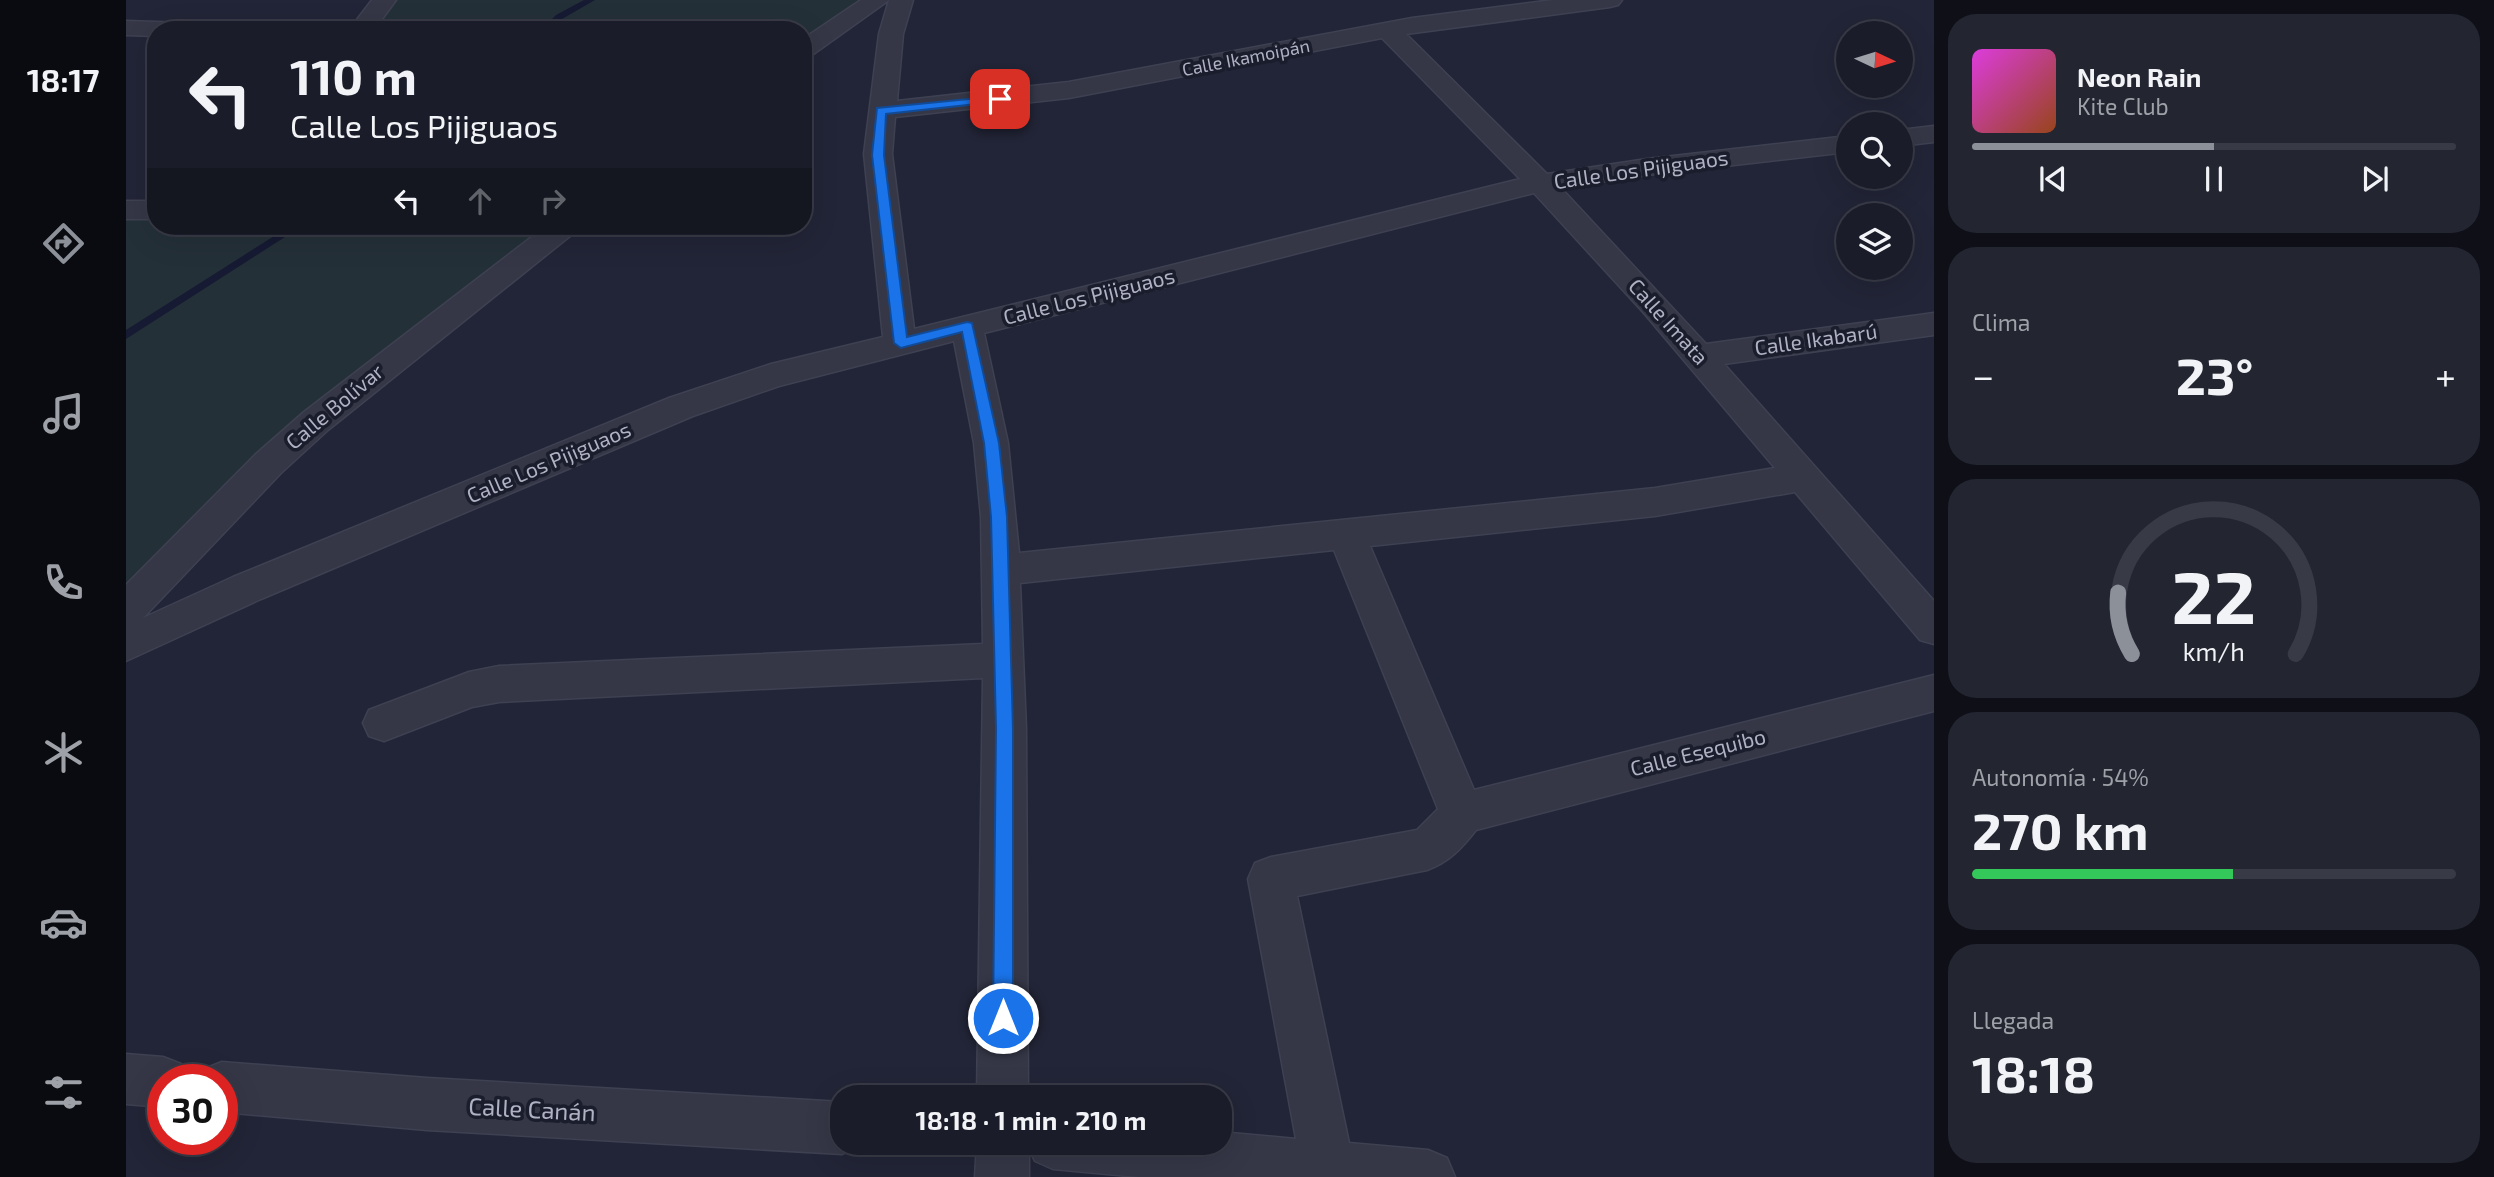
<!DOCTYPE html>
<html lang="es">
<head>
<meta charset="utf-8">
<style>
	body { margin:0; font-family:"Exo 2",sans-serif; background:#232531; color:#f1f3f6; height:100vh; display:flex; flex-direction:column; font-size:26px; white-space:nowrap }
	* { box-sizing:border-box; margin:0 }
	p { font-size:23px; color:#9fa1a8 }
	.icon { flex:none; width:38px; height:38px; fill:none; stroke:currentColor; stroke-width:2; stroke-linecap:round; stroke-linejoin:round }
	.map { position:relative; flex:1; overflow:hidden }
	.sheet { display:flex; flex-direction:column; gap:14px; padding:14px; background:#0e0f17; width:560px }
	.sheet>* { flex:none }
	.guide { position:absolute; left:21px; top:21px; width:665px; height:214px; border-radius:28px; box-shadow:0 7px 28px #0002,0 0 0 2px #383a46; background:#1a1c29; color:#f1f3f6; overflow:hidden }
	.needle { width:46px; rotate:94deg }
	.tools { position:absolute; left:1710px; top:21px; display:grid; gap:14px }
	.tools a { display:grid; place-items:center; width:77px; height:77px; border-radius:50%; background:#1a1c29; box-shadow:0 7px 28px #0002,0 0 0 2px #383a46; font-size:35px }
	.speed { position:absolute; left:21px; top:1064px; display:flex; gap:14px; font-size:35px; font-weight:700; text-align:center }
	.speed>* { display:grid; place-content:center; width:91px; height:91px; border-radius:50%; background:#1a1c29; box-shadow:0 7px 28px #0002,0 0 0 2px #383a46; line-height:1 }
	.speed .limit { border:10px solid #d22; background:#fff; color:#111 }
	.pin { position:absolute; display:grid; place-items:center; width:60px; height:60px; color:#fff; margin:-30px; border-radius:14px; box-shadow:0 4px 10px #0006 }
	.me { position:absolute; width:77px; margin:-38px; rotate:0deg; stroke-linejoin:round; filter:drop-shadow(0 0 5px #0008) }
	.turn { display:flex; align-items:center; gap:24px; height:147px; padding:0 28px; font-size:32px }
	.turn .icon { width:91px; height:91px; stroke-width:2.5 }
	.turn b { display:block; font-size:49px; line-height:60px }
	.lanes { display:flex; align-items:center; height:66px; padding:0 28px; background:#0003; justify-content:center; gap:35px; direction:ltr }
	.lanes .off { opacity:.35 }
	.big { font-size:52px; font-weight:700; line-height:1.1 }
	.sheet .tile { flex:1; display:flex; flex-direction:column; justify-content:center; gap:10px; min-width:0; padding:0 24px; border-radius:28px; background:#232531 }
	.sheet .dial { align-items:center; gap:0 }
	.dial svg { height:182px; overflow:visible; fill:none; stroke:#383a46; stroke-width:7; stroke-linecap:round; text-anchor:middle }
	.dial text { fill:#f1f3f6; stroke:none }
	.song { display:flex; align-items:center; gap:21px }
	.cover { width:84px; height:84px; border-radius:10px; background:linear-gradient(135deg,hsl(300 70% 55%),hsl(20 70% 35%)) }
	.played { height:7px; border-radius:4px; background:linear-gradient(90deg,#8c9099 50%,#383a46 50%) }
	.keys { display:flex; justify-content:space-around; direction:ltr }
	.heat { display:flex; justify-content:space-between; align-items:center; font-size:38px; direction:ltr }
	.charge { height:10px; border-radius:5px; background:linear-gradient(90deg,#34c759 54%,#383a46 0) }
	.trip { position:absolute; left:704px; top:1085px; width:402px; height:70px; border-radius:28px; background:#1a1c29; box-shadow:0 7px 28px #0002,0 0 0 2px #383a46; font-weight:700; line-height:70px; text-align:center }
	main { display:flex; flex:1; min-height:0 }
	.tab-bar { display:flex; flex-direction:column; width:126px; justify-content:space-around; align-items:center; background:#0a0b10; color:#9fa1a8 }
	.tab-bar .icon { width:49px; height:49px }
	.tab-bar .current { color:#8c9099 }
	.tab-bar b { font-size:32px; color:#f1f3f6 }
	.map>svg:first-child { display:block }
	.green { fill:#243038 }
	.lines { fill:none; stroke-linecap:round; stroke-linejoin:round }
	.stream { fill:#161a33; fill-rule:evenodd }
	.minor-casing { stroke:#3e4151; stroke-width:3 }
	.minor { fill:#353747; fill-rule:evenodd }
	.route { fill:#1a73e8; stroke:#114b97; stroke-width:2 }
	.labels { text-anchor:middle; stroke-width:7; stroke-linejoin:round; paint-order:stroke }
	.far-street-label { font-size:18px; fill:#b0b2c4; stroke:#1a1d2c }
	.street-label { font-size:21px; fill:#b0b2c4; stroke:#1a1d2c }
	.near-street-label { font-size:24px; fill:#b0b2c4; stroke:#1a1d2c }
</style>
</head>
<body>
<main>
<nav class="tab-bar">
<b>18:17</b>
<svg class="icon current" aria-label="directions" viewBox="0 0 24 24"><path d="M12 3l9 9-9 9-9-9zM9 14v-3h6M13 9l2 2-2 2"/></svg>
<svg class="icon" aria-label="music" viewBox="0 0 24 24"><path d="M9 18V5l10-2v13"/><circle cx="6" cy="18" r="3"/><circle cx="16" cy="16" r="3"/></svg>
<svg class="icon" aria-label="phone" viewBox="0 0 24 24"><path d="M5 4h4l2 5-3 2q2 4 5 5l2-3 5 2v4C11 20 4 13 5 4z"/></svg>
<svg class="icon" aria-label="climate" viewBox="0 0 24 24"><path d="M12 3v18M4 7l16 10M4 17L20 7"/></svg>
<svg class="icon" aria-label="car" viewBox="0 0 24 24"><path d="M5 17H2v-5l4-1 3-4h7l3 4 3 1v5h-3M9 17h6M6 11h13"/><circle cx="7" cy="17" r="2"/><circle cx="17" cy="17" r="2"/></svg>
<svg class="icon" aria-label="filters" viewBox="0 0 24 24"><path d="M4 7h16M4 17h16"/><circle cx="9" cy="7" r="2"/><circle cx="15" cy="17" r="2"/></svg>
</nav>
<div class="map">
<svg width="1808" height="1177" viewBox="0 0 1808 1177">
	<rect width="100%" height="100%" fill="#222537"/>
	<path class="green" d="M258,0H751L677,50V30H235Z
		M0,210H30V226H439L268,358L0,610Z"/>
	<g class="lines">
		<path class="stream" d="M458,0H469L436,19L424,30H415L430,15Z
			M164,226H176L0,339V330Z"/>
		<defs>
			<path id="minor" d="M246,0H270L248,30H223Z
				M735,0H763L686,55L677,57V39Z
				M763,0H787L777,34L771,101L943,82L1286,18L1427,0H1496L1492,5L1484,7L1280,34L1421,174L1521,159L1722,136V152L1521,175L1435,188L1580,344L1808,313V335L1598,364L1808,601V644L1794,640L1669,492L1529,516L1244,546L1348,790L1808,675V711L1350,830C1335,849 1323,862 1301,870L1171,896L1223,1143L1302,1150L1321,1158L1329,1177H1013L927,1169L909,1161L903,1148V1177H849L851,1143H1094V1132L1170,1139L1122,879L1129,863L1145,857L1291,830L1312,809L1208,550L894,583L900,729L902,1097H851L857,678L373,702L346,707L258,741L243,736L237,723L243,710L343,672L373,666L857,644L855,517L848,443L828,341L653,386L567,416L135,599L0,661V585L129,455L178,412L420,226H454L449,232L202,430L155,473L17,618L107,577L543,398L645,364L757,337L738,154L753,34ZM1256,38L1394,179L788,329L766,154L769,117L943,98ZM1408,193L1517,312L1649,468L1529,488L893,553L882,443L858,333Z
				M0,21L62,23L71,25L74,30H30V36L0,35Z
				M1808,126V142L1774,146V130Z
				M0,201H30V219H0Z
				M0,1054L37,1057L55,1064L61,1080H37V1107L0,1104Z
				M96,1062L301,1078L716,1102V1143H736L734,1146L716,1154L301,1130L96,1112V1080H74L78,1069Z"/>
		</defs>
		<use href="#minor" class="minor-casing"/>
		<use href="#minor" class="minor"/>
	</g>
	<path class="route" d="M874,96L879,99L878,101L760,114L758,155L781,337L841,322L846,323L873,443L881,517L887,729V1018L884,1026L877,1028L870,1026L867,1018L870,729L865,517L858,443L836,332L775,348L768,343L746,155L751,108Z"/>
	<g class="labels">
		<g class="far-street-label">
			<text transform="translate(1120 58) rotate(-11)" y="6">Calle Ikamoipán</text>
		</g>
		<g class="street-label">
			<text transform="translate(1515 170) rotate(-8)" y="7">Calle Los Pijiguaos</text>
			<text transform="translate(963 297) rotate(-14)" y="7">Calle Los Pijiguaos</text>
			<text transform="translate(1542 322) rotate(48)" y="7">Calle Imata</text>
			<text transform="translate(1690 340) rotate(-8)" y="7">Calle Ikabarú</text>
			<text transform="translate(209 407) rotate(-40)" y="7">Calle Bolívar</text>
			<text transform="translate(423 463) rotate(-23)" y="7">Calle Los Pijiguaos</text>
			<text transform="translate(1572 753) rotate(-14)" y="7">Calle Esequibo</text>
		</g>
		<g class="near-street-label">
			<text transform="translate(406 1110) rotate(3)" y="8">Calle Canán</text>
		</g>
	</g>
</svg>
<div class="tools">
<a><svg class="needle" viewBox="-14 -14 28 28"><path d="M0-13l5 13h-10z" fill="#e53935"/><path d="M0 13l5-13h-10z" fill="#9fa1a8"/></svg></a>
<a><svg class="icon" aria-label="search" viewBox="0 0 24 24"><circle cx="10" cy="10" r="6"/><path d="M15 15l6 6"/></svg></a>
<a><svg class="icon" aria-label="layers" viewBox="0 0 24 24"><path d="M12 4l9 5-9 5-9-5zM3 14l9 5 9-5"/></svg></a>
</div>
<div class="speed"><div class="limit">30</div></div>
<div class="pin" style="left:874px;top:99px;background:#d93025"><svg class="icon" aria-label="arrive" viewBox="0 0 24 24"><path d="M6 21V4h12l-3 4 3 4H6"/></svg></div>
<svg class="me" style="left:877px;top:1018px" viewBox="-20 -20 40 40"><circle r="17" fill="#1a73e8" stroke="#fff" stroke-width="3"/><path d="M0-11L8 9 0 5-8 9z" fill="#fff"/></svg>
<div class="trip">18:18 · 1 min · 210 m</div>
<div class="guide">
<div class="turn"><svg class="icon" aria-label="left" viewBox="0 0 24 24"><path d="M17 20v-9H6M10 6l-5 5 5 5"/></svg><div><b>110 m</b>Calle Los Pijiguaos</div></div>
<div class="lanes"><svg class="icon" aria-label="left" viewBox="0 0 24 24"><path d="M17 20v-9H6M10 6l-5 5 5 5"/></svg><svg class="icon off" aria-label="ahead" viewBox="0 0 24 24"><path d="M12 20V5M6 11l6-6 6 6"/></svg><svg class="icon off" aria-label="right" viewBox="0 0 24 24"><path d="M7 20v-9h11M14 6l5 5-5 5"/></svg></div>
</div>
</div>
<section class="sheet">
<div class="tile">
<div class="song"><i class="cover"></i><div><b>Neon Rain</b><p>Kite Club</p></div></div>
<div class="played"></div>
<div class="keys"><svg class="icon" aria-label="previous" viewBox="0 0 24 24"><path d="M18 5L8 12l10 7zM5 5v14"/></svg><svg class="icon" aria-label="pause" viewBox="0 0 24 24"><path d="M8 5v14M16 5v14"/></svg><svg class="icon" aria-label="next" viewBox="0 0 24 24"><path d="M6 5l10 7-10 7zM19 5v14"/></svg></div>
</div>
<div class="tile"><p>Clima</p>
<div class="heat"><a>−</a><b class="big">23°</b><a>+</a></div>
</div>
<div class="tile dial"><svg viewBox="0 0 100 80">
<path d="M14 69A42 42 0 1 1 86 69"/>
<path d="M14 69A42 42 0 0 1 8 42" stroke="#8c9099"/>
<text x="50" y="56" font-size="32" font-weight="700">22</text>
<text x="50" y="72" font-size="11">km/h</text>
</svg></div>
<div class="tile"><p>Autonomía · 54%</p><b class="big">270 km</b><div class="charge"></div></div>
<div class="tile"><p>Llegada</p><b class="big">18:18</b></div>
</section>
</main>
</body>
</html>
